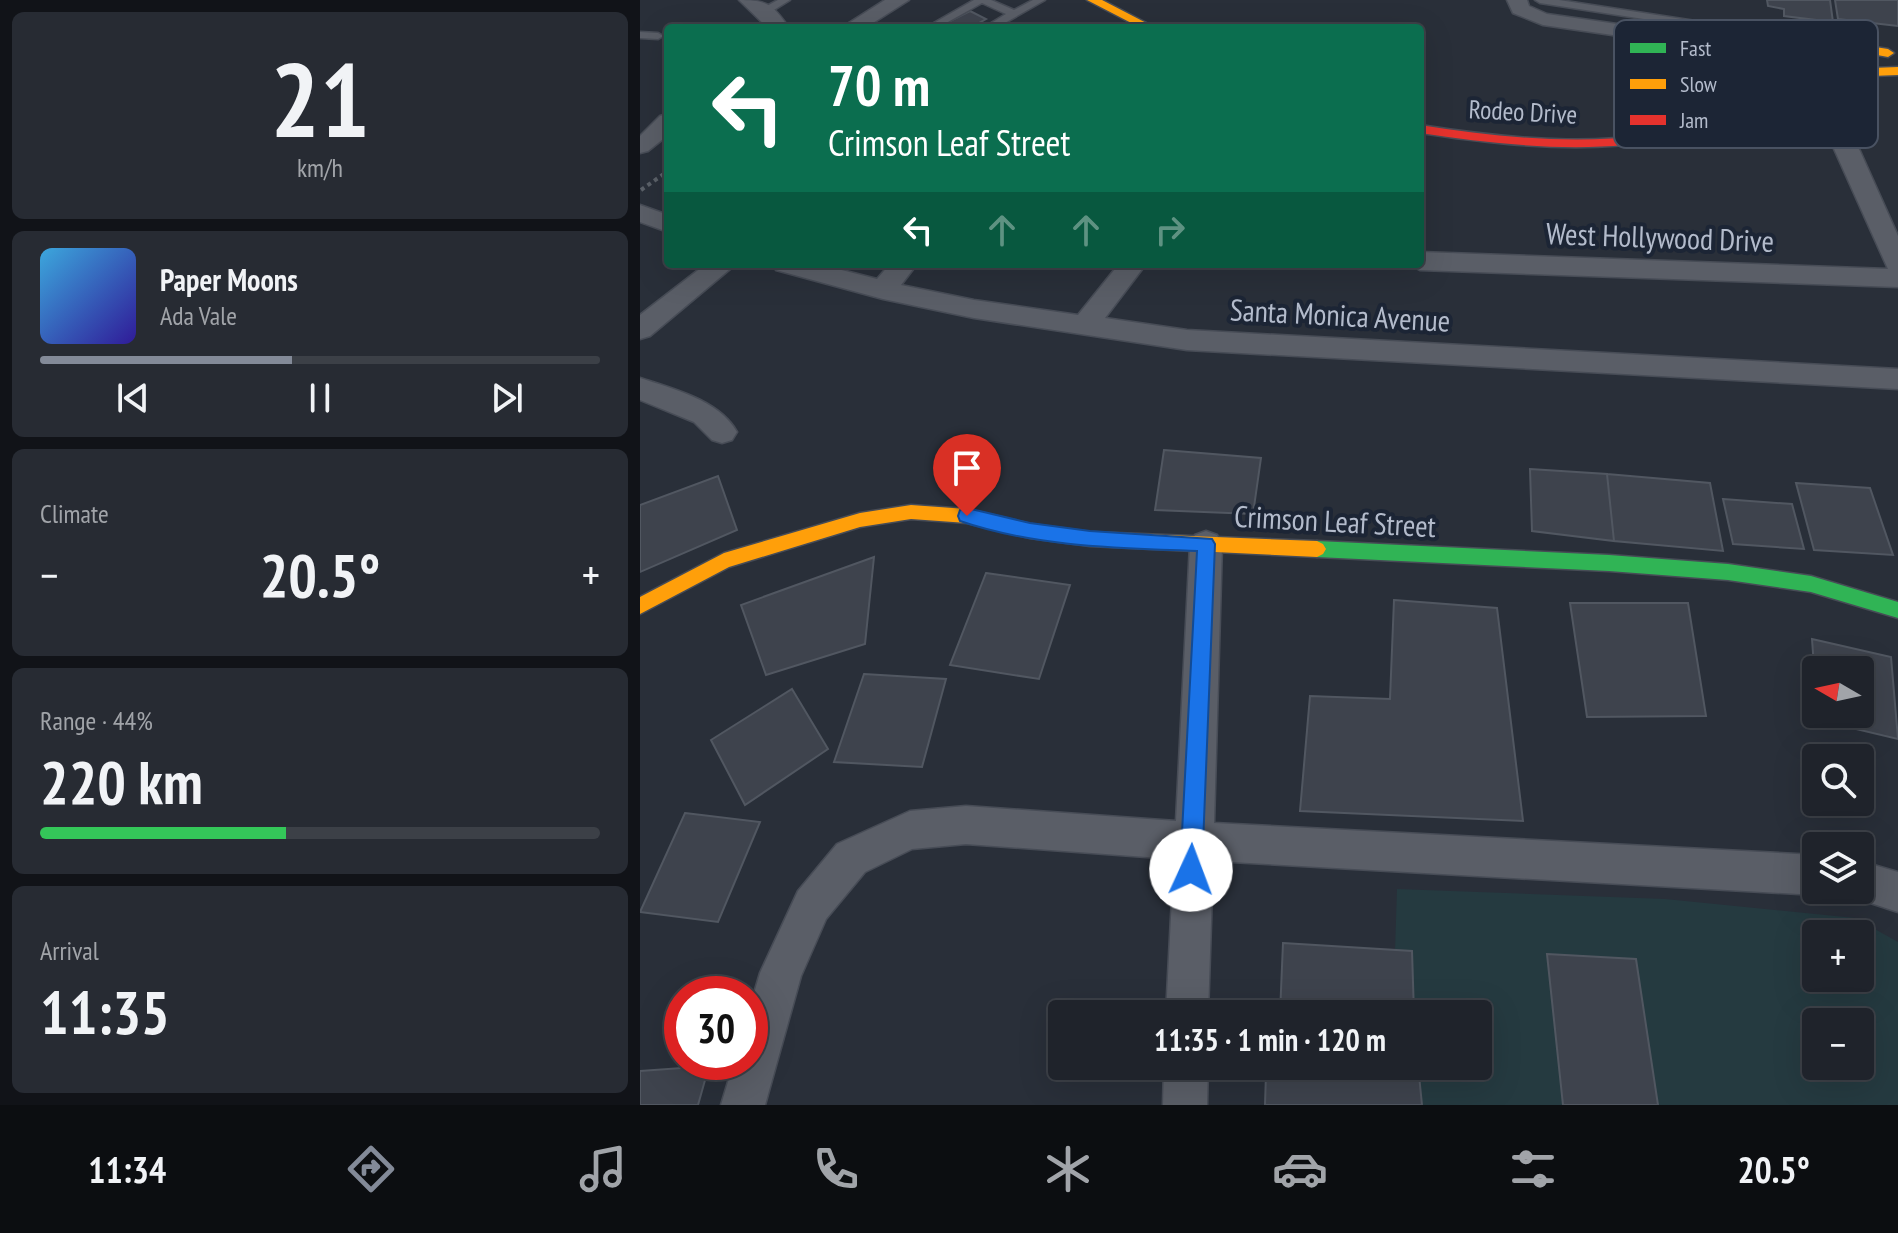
<!DOCTYPE html>
<html lang="en">
<head>
<meta charset="utf-8">
<style>
	body { margin:0; font-family:"PT Sans Narrow",sans-serif; background:#272b33; color:#f1f3f6; height:100vh; display:flex; flex-direction:column; font-size:30px; white-space:nowrap }
	* { box-sizing:border-box; margin:0 }
	p { font-size:26px; color:#a1a4a9 }
	.icon { flex:none; width:44px; height:44px; fill:none; stroke:currentColor; stroke-width:2; stroke-linecap:round; stroke-linejoin:round }
	.map { position:relative; flex:1; overflow:hidden }
	.sheet { display:flex; flex-direction:column; gap:12px; padding:12px; background:#111318; width:640px }
	.sheet>* { flex:none }
	.hud { position:absolute; left:24px; top:24px; width:760px; height:244px; border-radius:8px; box-shadow:0 8px 32px #0002,0 0 0 2px #3c4047; background:#0b6e4f; color:#fff; overflow:hidden }
	.needle { width:52px; rotate:279deg }
	.controls { position:absolute; left:1162px; top:656px; display:grid; gap:16px }
	.controls a { display:grid; place-items:center; width:72px; height:72px; border-radius:8px; background:#1f232b; box-shadow:0 8px 32px #0002,0 0 0 2px #3c4047; font-size:40px }
	.speed { position:absolute; left:24px; top:976px; display:flex; gap:16px; font-size:40px; font-weight:700; text-align:center }
	.speed>* { display:grid; place-content:center; width:104px; height:104px; border-radius:50%; background:#1f232b; box-shadow:0 8px 32px #0002,0 0 0 2px #3c4047; line-height:1 }
	.speed .limit { border:12px solid #d22; background:#fff; color:#111 }
	.pin { position:absolute; display:grid; place-items:center; width:68px; height:68px; color:#fff; margin:-82px -34px; border-radius:50% 50% 50% 0; rotate:-45deg; box-shadow:0 0 8px #0007 }
	.pin .icon { rotate:45deg }
	.me { position:absolute; width:88px; margin:-44px; rotate:2deg; stroke-linejoin:round; filter:drop-shadow(0 0 6px #0008) }
	.turn { display:flex; align-items:center; gap:28px; height:168px; padding:0 32px; font-size:36px }
	.turn .icon { width:104px; height:104px; stroke-width:2.5 }
	.turn b { display:block; font-size:56px; line-height:68px }
	.lanes { display:flex; align-items:center; height:76px; padding:0 32px; background:#0003; justify-content:center; gap:40px; direction:ltr }
	.lanes .off { opacity:.35 }
	.big { font-size:60px; font-weight:600; line-height:1.1 }
	.sheet .card { flex:1; display:flex; flex-direction:column; justify-content:center; gap:12px; min-width:0; padding:0 28px; border-radius:12px; background:#272b33 }
	.sheet .dial { align-items:center; gap:0 }
	.dial b { font-size:104px; line-height:1 }
	.song { display:flex; align-items:center; gap:24px }
	.cover { width:96px; height:96px; border-radius:12px; background:linear-gradient(135deg,hsl(200 70% 55%),hsl(250 70% 35%)) }
	.played { height:8px; border-radius:4px; background:linear-gradient(90deg,#838a98 45%,#3c4047 45%) }
	.keys { display:flex; justify-content:space-around; direction:ltr }
	.heat { display:flex; justify-content:space-between; align-items:center; font-size:44px; direction:ltr }
	.charge { height:12px; border-radius:6px; background:linear-gradient(90deg,#34c759 44%,#3c4047 0) }
	.trip { position:absolute; left:408px; top:1000px; width:444px; height:80px; border-radius:8px; background:#1f232b; box-shadow:0 8px 32px #0002,0 0 0 2px #3c4047; font-weight:600; line-height:80px; text-align:center }
	.tabs { display:flex; height:128px; justify-content:space-around; align-items:center; background:#0c0e11; color:#a1a4a9 }
	.tabs .icon { width:56px; height:56px }
	.tabs .selected { color:#838a98 }
	.tabs b { font-size:36px; color:#f1f3f6 }
	main { display:flex; flex:1; min-height:0 }
	.map>svg:first-child { display:block }
	.green { fill:#253a40; fill-rule:evenodd }
	.building { fill:#3e434d; stroke:#515761; stroke-width:2 }
	.lines { fill:none; stroke-linecap:round; stroke-linejoin:round }
	.lane-casing { stroke:#474c56; stroke-width:3 }
	.street-casing { stroke:#474c56; stroke-width:3 }
	.fast-casing { stroke:#474c56; stroke-width:3 }
	.slow-casing { stroke:#474c56; stroke-width:3 }
	.jam-casing { stroke:#474c56; stroke-width:3 }
	.path { stroke:#5b6169; stroke-width:4; stroke-dasharray:4 4; stroke-linecap:butt }
	.lane { fill:#5a5e67; fill-rule:evenodd }
	.street { fill:#5a5e67; fill-rule:evenodd }
	.fast { fill:#30b455; fill-rule:evenodd }
	.slow { fill:#ff9f0a; fill-rule:evenodd }
	.jam { fill:#e5322d; fill-rule:evenodd }
	.route { fill:#1a73e8; stroke:#114b97; stroke-width:2 }
	.labels { text-anchor:middle; stroke-width:8; stroke-linejoin:round; paint-order:stroke }
	.far-street-label { font-size:26px; fill:#b3bbcb; stroke:#1c2535 }
	.street-label { font-size:30px; fill:#b3bbcb; stroke:#1c2535 }
	.key { fill:#1c2535; stroke:#495262; stroke-width:2 }
	.key-label { font-size:22px; fill:#b3bbcb }
</style>
</head>
<body>
<main>
<section class="sheet">
<div class="card dial"><b>21</b><p>km/h</p></div>
<div class="card">
<div class="song"><i class="cover"></i><div><b>Paper Moons</b><p>Ada Vale</p></div></div>
<div class="played"></div>
<div class="keys"><svg class="icon" aria-label="previous" viewBox="0 0 24 24"><path d="M18 5L8 12l10 7zM5 5v14"/></svg><svg class="icon" aria-label="pause" viewBox="0 0 24 24"><path d="M8 5v14M16 5v14"/></svg><svg class="icon" aria-label="next" viewBox="0 0 24 24"><path d="M6 5l10 7-10 7zM19 5v14"/></svg></div>
</div>
<div class="card"><p>Climate</p>
<div class="heat"><a>−</a><b class="big">20.5°</b><a>+</a></div>
</div>
<div class="card"><p>Range · 44%</p><b class="big">220 km</b><div class="charge"></div></div>
<div class="card"><p>Arrival</p><b class="big">11:35</b></div>
</section>
<div class="map">
<svg width="1258" height="1105" viewBox="0 0 1258 1105">
	<rect width="100%" height="100%" fill="#292f39"/>
	<path class="green" d="M757,889L1025,899L1215,918L1258,942V1105H749L751,1066H838V1014H753ZM1176,934H1220V978H1176ZM1176,1022H1220V1066H1176Z"/>
	<path class="building" d="M1127,0H1190L1193,22L1144,16V9L1128,6Z
		M1195,0H1258V26L1198,19Z
		M330,11L346,19L330,28H296Z
		M524,450L621,458L613,514L515,510Z
		M890,469L967,474L974,541L892,531Z
		M967,474L1070,483L1083,551L974,541Z
		M78,476L97,530L0,572V505Z
		M1156,483L1230,488L1253,555L1174,550Z
		M1083,499L1152,504L1164,549L1093,544Z
		M234,557L225,644L126,675L101,605Z
		M346,573L430,585L399,679L310,665Z
		M754,600L857,608L883,821L660,811L670,696L750,699Z
		M930,603H1048L1066,716L947,717Z
		M1172,639L1251,657L1258,739L1178,720L1177,714H1220V670H1176V695Z
		M224,674L306,679L282,767L194,762Z
		M152,689L188,749L105,805L71,740Z
		M45,813L120,822L78,922L0,912Z
		M643,943L772,951L774,1014H640Z
		M907,954L996,959L1018,1105H923Z
		M69,1066L58,1105H0V1071Z
		M626,1073L779,1075L782,1105H625Z"/>
	<g class="lines">
		<defs>
			<path id="lane" d="M138,0H150L129,13H121V9Z
				M334,0H351L374,10L393,0H405L356,28H343L366,14L342,3L297,28H285Z
				M895,0H919L1173,39L1178,42L1173,45L900,3Z
				M0,32L18,33L23,36L18,39L0,38Z"/>
			<path id="street" d="M99,0C128,0 133,5 149,28H128Z
				M245,0H269L225,28H201Z
				M867,0H887L889,6L907,14L1167,51L1228,66L1232,70L1221,76L1167,63L903,25L873,13Z
				M1096,79L1148,105L1188,115L1206,130L1220,151L1258,236V287L780,270L769,264H780V252L1248,269L1190,140L1172,125L1134,116L1088,90L1085,85Z
				M28,114V135L8,151L0,153V136L20,116Z
				M0,205L28,215V232L0,222Z
				M66,264H96L10,336L0,339V315Z
				M132,264H178L237,279L250,264H277L261,285L334,300L438,315L479,264H506L465,318L547,330L1258,369V389L547,350L334,318L243,299L136,270Z
				M0,378C33,389 79,400 97,432L92,440L82,443L72,440L54,422L0,400Z
				M566,531L577,535L582,544L574,823L1176,855V890H1187L1176,895L573,861L568,1014H526L534,859L326,844L272,849L225,872L186,919L161,976L125,1105H81L94,1062H110V1007L120,973L158,891L197,844L270,811L326,806L536,821L550,544L555,535Z
				M1220,861L1258,872V912L1206,895L1204,890H1220Z
				M524,1066H568L567,1105H523Z"/>
			<path id="fast" d="M677,541L969,555L1088,564L1171,576L1258,602V618L1171,592L1088,580L969,571L677,557L671,554L668,549L671,544Z"/>
			<path id="slow" d="M447,0H462L516,28H501Z
				M1165,36L1248,49L1254,53L1248,57L1161,41L1159,39Z
				M1258,67V75L1205,77L1148,91L1142,87L1205,69Z
				M271,505L327,509L390,524L450,532L677,541L683,544L686,549L683,554L677,557L450,546L390,538L327,523L271,519L220,527L89,567L0,614V597L84,553L220,513Z"/>
			<path id="jam" d="M1144,84L1154,87C1147,93 1136,97 1128,102C1023,163 895,150 780,133V125C876,140 978,150 1073,121C1098,113 1120,95 1144,84Z"/>
		</defs>
		<use href="#lane" class="lane-casing"/>
		<use href="#street" class="street-casing"/>
		<use href="#fast" class="fast-casing"/>
		<use href="#slow" class="slow-casing"/>
		<use href="#jam" class="jam-casing"/>
		<path class="path" d="M1,190L28,171"/>
		<use href="#lane" class="lane"/>
		<use href="#street" class="street"/>
		<use href="#fast" class="fast"/>
		<use href="#slow" class="slow"/>
		<use href="#jam" class="jam"/>
	</g>
	<path class="route" d="M327,508L390,523L450,531L572,539L575,544L562,870L559,878L551,881L543,878L540,870L557,551C477,548 396,547 320,521L318,516L320,510Z"/>
	<g class="labels">
		<g class="far-street-label">
			<text transform="translate(883 112) rotate(3)" y="9">Rodeo Drive</text>
		</g>
		<g class="street-label">
			<text transform="translate(1020 238) rotate(2)" y="10">West Hollywood Drive</text>
			<text transform="translate(700 316) rotate(3)" y="10">Santa Monica Avenue</text>
			<text transform="translate(695 522) rotate(3)" y="10">Crimson Leaf Street</text>
		</g>
	</g>
	<rect x="974" y="20" width="264" height="128" rx="12" class="key"/>
	<rect x="990" y="43" width="36" height="10" fill="#30b455"/>
	<rect x="990" y="79" width="36" height="10" fill="#ff9f0a"/>
	<rect x="990" y="115" width="36" height="10" fill="#e5322d"/>
	<g class="key-label">
		<text x="1040" y="56">Fast</text>
		<text x="1040" y="92">Slow</text>
		<text x="1040" y="128">Jam</text>
	</g>
</svg>
<div class="controls">
<a><svg class="needle" viewBox="-14 -14 28 28"><path d="M0-13l5 13h-10z" fill="#e53935"/><path d="M0 13l5-13h-10z" fill="#a1a4a9"/></svg></a>
<a><svg class="icon" aria-label="search" viewBox="0 0 24 24"><circle cx="10" cy="10" r="6"/><path d="M15 15l6 6"/></svg></a>
<a><svg class="icon" aria-label="layers" viewBox="0 0 24 24"><path d="M12 4l9 5-9 5-9-5zM3 14l9 5 9-5"/></svg></a>
<a>+</a>
<a>−</a>
</div>
<div class="speed"><div class="limit">30</div></div>
<div class="pin" style="left:327px;top:516px;background:#d93025"><svg class="icon" aria-label="arrive" viewBox="0 0 24 24"><path d="M6 21V4h12l-3 4 3 4H6"/></svg></div>
<svg class="me" style="left:551px;top:870px" viewBox="-20 -20 40 40"><circle r="19" fill="#fff"/><path d="M0-13L10 11 0 6-10 11z" fill="#1a73e8"/></svg>
<div class="trip">11:35 · 1 min · 120 m</div>
<div class="hud">
<div class="turn"><svg class="icon" aria-label="left" viewBox="0 0 24 24"><path d="M17 20v-9H6M10 6l-5 5 5 5"/></svg><div><b>70 m</b>Crimson Leaf Street</div></div>
<div class="lanes"><svg class="icon" aria-label="left" viewBox="0 0 24 24"><path d="M17 20v-9H6M10 6l-5 5 5 5"/></svg><svg class="icon off" aria-label="ahead" viewBox="0 0 24 24"><path d="M12 20V5M6 11l6-6 6 6"/></svg><svg class="icon off" aria-label="ahead" viewBox="0 0 24 24"><path d="M12 20V5M6 11l6-6 6 6"/></svg><svg class="icon off" aria-label="right" viewBox="0 0 24 24"><path d="M7 20v-9h11M14 6l5 5-5 5"/></svg></div>
</div>
</div>
</main>
<nav class="tabs">
<b>11:34</b>
<svg class="icon selected" aria-label="directions" viewBox="0 0 24 24"><path d="M12 3l9 9-9 9-9-9zM9 14v-3h6M13 9l2 2-2 2"/></svg>
<svg class="icon" aria-label="music" viewBox="0 0 24 24"><path d="M9 18V5l10-2v13"/><circle cx="6" cy="18" r="3"/><circle cx="16" cy="16" r="3"/></svg>
<svg class="icon" aria-label="phone" viewBox="0 0 24 24"><path d="M5 4h4l2 5-3 2q2 4 5 5l2-3 5 2v4C11 20 4 13 5 4z"/></svg>
<svg class="icon" aria-label="climate" viewBox="0 0 24 24"><path d="M12 3v18M4 7l16 10M4 17L20 7"/></svg>
<svg class="icon" aria-label="car" viewBox="0 0 24 24"><path d="M5 17H2v-5l4-1 3-4h7l3 4 3 1v5h-3M9 17h6M6 11h13"/><circle cx="7" cy="17" r="2"/><circle cx="17" cy="17" r="2"/></svg>
<svg class="icon" aria-label="filters" viewBox="0 0 24 24"><path d="M4 7h16M4 17h16"/><circle cx="9" cy="7" r="2"/><circle cx="15" cy="17" r="2"/></svg>
<b>20.5°</b>
</nav>
</body>
</html>
